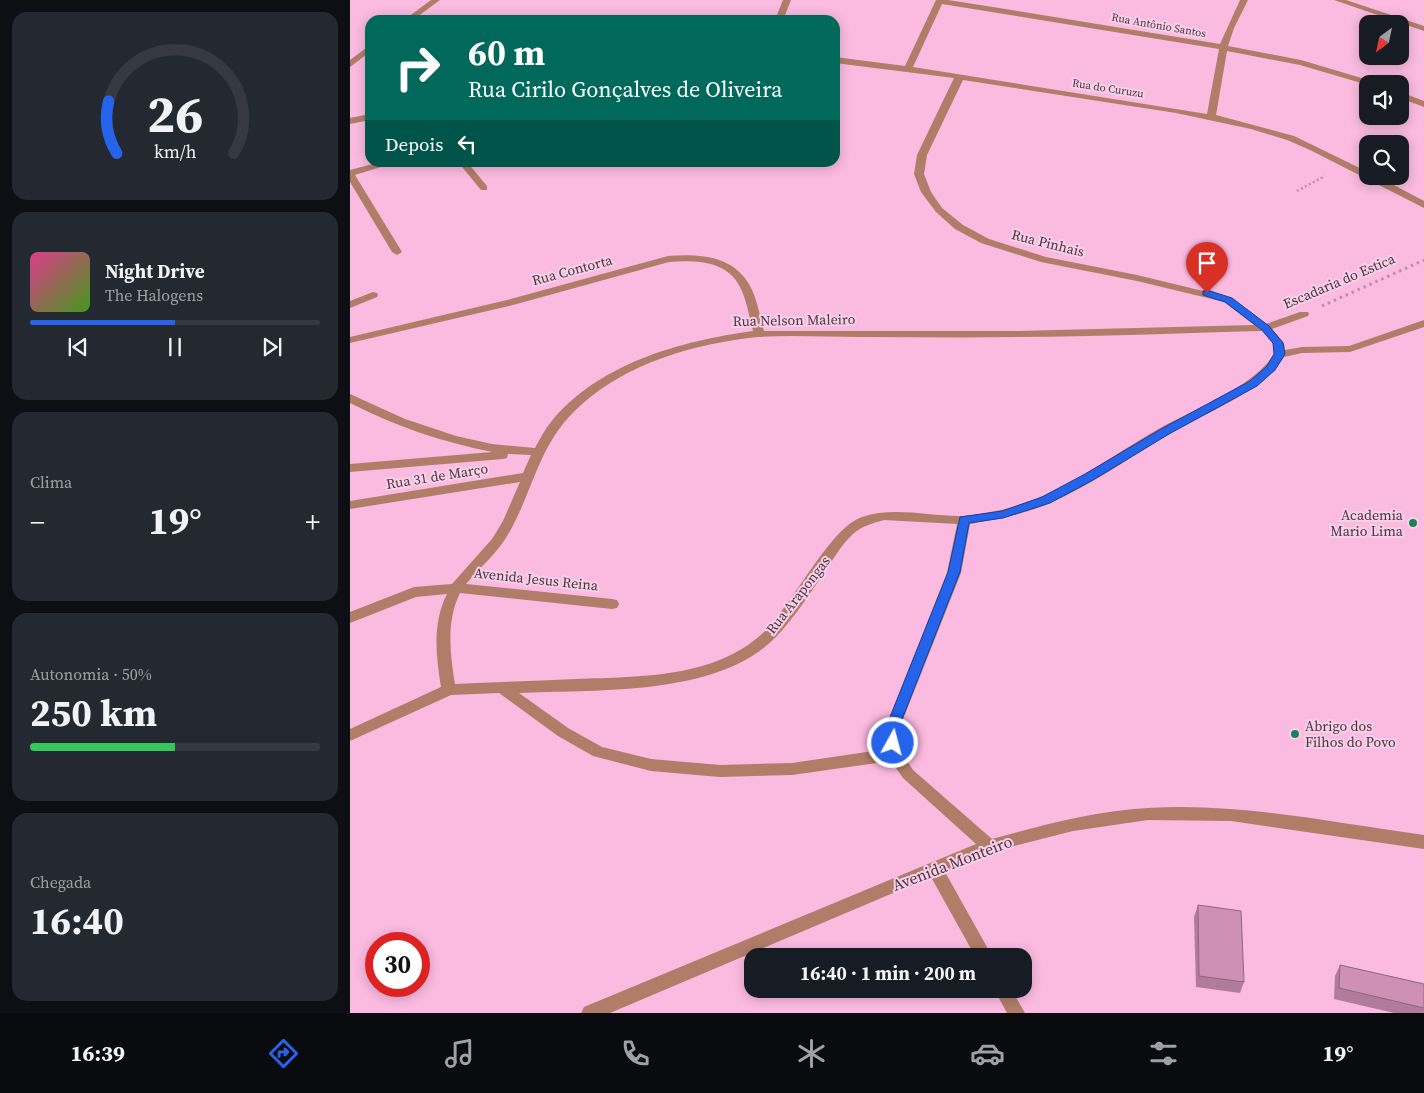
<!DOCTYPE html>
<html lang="pt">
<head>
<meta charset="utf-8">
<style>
	body { margin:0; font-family:"Source Serif 4",serif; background:#242831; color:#f1f3f6; height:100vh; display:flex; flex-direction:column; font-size:19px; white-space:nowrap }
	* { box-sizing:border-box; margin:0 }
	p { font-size:16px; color:#9ea1a6 }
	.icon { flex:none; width:28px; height:28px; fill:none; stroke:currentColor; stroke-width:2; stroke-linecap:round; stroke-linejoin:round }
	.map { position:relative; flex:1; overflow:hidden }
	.details { display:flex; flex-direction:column; gap:12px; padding:12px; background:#0d0f14; width:350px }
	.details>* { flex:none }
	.banner { position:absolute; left:15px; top:15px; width:475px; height:152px; border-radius:15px; box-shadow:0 2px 12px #0003; background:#00695c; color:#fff; overflow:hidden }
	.needle { width:32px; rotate:213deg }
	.buttons { position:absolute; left:1009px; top:15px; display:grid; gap:10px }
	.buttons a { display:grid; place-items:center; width:50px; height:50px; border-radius:10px; background:#171b24; box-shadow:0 2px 12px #0003; font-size:25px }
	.speed { position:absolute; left:15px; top:932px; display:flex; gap:10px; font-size:25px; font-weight:700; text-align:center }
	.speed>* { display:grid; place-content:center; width:65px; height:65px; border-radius:50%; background:#171b24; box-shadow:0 2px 12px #0003; line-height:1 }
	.speed .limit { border:8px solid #d22; background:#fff; color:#111 }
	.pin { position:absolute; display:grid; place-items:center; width:42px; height:42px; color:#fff; margin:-51px -21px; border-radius:50% 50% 50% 0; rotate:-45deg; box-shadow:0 0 5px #0007 }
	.pin .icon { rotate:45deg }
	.me { position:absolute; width:55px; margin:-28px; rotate:7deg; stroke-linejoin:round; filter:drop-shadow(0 0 4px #0008) }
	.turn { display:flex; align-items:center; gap:18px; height:105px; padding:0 20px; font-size:22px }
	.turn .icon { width:65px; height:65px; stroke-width:2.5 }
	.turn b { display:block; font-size:35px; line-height:42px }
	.then { display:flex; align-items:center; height:48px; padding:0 20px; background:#0003; gap:10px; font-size:19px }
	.big { font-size:38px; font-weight:700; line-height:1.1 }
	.details .tile { flex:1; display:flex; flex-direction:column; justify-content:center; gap:8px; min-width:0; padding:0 18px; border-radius:15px; background:#242831 }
	.details .dial { align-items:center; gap:0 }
	.dial svg { height:130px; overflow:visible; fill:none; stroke:#363941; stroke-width:7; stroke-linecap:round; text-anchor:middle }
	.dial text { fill:#f1f3f6; stroke:none }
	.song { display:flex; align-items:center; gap:15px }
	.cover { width:60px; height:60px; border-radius:8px; background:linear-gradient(135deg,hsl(330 70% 55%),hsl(100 70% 35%)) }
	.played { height:5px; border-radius:2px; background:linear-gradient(90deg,#2563eb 50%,#363941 50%) }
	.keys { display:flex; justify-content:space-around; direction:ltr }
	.heat { display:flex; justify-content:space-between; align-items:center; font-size:28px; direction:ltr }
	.charge { height:8px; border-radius:4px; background:linear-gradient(90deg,#34c759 50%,#363941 0) }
	.trip { position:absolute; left:394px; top:948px; width:288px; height:50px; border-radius:15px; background:#171b24; box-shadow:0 2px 12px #0003; font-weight:700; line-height:50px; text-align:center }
	.tab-bar { display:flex; height:80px; justify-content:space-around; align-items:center; background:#090b0e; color:#9ea1a6 }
	.tab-bar .icon { width:35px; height:35px }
	.tab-bar .current { color:#2563eb }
	.tab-bar b { font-size:22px; color:#f1f3f6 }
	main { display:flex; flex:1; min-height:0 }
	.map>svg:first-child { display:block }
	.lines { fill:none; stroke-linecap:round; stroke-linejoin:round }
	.path-far1 { stroke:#c08cab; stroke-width:2.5; stroke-dasharray:2 2.5; stroke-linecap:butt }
	.path { stroke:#c08cab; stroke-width:3; stroke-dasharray:2.5 4; stroke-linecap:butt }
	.minor { fill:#b07d68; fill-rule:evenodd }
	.wall { fill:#b17c9c }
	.building { fill:#ce90b5; stroke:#90657f }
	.route { fill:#2563eb; stroke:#184099 }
	.poi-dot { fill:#1b815c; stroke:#f8d0e7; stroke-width:2 }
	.labels { text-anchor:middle; stroke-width:4; stroke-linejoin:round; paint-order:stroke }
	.far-street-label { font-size:11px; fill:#4d3343; stroke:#f8d0e7 }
	.street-label { font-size:14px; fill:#4d3343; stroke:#f8d0e7 }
	.poi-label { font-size:14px; fill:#4d3343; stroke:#f8d0e7; text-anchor:end }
	.near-street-label { font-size:16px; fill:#4d3343; stroke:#f8d0e7 }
</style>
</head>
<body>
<main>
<section class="details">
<div class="tile dial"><svg viewBox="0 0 100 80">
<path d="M14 69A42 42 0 1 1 86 69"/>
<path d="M14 69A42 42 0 0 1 9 37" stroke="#2563eb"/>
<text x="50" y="56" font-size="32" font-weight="700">26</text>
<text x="50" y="72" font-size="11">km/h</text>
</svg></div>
<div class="tile">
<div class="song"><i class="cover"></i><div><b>Night Drive</b><p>The Halogens</p></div></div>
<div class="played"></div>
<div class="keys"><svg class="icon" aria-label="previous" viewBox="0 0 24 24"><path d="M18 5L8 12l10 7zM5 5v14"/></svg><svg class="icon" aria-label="pause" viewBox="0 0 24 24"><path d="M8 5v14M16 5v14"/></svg><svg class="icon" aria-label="next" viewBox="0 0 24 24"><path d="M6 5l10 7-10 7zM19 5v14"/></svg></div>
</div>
<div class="tile"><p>Clima</p>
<div class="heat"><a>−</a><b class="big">19°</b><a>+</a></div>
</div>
<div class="tile"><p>Autonomia · 50%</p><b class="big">250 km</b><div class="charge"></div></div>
<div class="tile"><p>Chegada</p><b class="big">16:40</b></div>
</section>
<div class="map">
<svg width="1074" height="1013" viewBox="0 0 1074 1013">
	<rect width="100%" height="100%" fill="#fbbae0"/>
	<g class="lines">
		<path class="path-far1" d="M947,191L975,176"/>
		<path class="path" d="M972,306L1074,260"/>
		<path class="minor" d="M81,0H90L63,20H54Z
			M433,0H441L433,20H409L413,18L426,17Z
			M586,0H598L649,8L870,44L890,0H898L884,28L878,46L951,60L1025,82L1026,84H1018V85L950,65L877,51L866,115L944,136L1018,172V176H1027L1074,201V208L960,150L937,140L901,129L826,113L613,80L577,155L574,174L581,192L592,208L613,225L639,239L696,257L787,275L882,298L916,324L950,312H958L959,314L958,316L922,329L934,343L935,350L952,347L999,346L1074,320V327L1000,352L952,353L934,357C910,394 856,412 819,434C780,457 742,485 700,503C675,514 647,519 620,524L611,573L548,732L552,753L563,770L642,839C693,825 745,811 798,808C888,802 985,823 1074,835V849L881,821L798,820L723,831L641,852L595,872L642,956H625L581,877L260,1013H231L234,1007L626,844L553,778L541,761L442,775L370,777L301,771L243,756L208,736L149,693L101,695L0,741V729L91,687C86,657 82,623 97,594L66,597L0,623V612L64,587L102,584L142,539L153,521L170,482L0,509V501L173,473L181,455L158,454L157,458L153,459L0,472V464L142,452C92,442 45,426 0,403V394L55,419L106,436L142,444L185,448C190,439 195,429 201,422C249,363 331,341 403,331C399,317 397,300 390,287C377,260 344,260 319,262L163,305L0,343V337L157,300L318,256C349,254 383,255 400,286C407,298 410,317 414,331H668L904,325L874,302L787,281L691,262L631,243L605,229L586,212L571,192L564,174L567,155L604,78L485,63V57L555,66ZM592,4L869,49L857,114L563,67ZM912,331L923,344L924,354C903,387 847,408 812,427C760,456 710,497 651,510C639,512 626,515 614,516C580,517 545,506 512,517C480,528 444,602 416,630C366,679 291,676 226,679C186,681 146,682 105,684C100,654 96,621 110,593L262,609L267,608L269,604L267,600L262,599L116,584C131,566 149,552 160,531C185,486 189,442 231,405C277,363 347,343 408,337C441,335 476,337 509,337C561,337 613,338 665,337C747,337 830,333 912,331ZM534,520L607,524L597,573L534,732L537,749L442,763L370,765L301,759L252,747L218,728L169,693C247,689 367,697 426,637C445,617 460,593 476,570C484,558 492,544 503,534C512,526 523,523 534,520Z
			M984,0H996L1074,26V31Z
			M20,45V52L0,67V60Z
			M1050,92L1074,101V107L1050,98Z
			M20,114V120L0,124V118Z
			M30,162H47L5,175L52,252L47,255L42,252L0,182V170Z
			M108,162H117L137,186V190H131Z
			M23,292L27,293L28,295L27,297L0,308V301Z
			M644,989H661L675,1013H657Z"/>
	</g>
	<path class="wall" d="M848,905L894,982L890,993L846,987L844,917Z
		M990,965L1074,984V1013H1044L984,999L985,976Z"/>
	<path class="building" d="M848,905L891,911L894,982L849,976Z
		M990,965L1074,984V1008L989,988Z"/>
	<path class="route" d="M857,290L882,298L919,326L933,343L935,354L925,370L907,386L819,434L743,480L700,503L653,518L619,523L610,572L547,732L550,743L548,747L543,748L538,747L534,732L598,572L610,517L652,511L692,497L735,474L811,429L900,381L917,366L924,354L923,343L912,330L875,302L853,295V291Z"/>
	<g class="poi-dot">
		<circle cx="1063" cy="523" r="5"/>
		<circle cx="945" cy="734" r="5"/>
	</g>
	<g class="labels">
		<g class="far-street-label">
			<text transform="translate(809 25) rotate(10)" y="4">Rua Antônio Santos</text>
			<text transform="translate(758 88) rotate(9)" y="4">Rua do Curuzu</text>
		</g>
		<g class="street-label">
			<text transform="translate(698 243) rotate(14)" y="5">Rua Pinhais</text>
			<text transform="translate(222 270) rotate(-15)" y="5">Rua Contorta</text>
			<text transform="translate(989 281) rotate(-23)" y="5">Escadaria do Estica</text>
			<text transform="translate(444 320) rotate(-1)" y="5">Rua Nelson Maleiro</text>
			<text transform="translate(87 476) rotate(-9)" y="5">Rua 31 de Março</text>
			<text transform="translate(186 579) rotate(6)" y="5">Avenida Jesus Reina</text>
			<text transform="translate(448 595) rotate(-52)" y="5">Rua Arapongas</text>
		</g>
		<g class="poi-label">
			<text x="1053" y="520">Academia<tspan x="1053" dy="16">Mario Lima</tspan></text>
			<text x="955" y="731" text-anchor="start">Abrigo dos<tspan x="955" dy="16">Filhos do Povo</tspan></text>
		</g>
		<g class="near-street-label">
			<text transform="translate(602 863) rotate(-21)" y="6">Avenida Monteiro</text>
		</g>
	</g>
</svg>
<div class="buttons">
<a><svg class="needle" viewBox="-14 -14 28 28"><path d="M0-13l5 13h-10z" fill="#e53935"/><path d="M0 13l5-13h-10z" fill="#9ea1a6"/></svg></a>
<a><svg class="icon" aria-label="sound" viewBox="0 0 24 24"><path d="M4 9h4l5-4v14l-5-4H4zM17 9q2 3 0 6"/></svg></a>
<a><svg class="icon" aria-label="search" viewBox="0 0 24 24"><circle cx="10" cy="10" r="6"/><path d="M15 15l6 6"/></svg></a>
</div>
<div class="speed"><div class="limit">30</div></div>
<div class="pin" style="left:857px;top:293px;background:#d93025"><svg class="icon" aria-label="arrive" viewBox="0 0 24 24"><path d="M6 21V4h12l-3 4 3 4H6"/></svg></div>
<svg class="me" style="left:543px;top:743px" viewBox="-20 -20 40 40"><circle r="17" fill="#2563eb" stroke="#fff" stroke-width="3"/><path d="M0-11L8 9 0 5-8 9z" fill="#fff"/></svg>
<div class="trip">16:40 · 1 min · 200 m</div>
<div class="banner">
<div class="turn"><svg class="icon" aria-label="right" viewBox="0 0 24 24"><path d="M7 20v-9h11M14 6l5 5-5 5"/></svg><div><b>60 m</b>Rua Cirilo Gonçalves de Oliveira</div></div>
<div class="then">Depois<svg class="icon" aria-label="left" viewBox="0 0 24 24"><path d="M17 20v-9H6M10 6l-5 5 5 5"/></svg></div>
</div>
</div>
</main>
<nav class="tab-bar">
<b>16:39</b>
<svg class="icon current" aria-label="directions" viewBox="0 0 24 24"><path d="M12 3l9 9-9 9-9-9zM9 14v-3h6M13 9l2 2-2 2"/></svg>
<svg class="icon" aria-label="music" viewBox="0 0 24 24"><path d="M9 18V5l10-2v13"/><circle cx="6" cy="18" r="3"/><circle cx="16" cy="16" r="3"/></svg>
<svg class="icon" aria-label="phone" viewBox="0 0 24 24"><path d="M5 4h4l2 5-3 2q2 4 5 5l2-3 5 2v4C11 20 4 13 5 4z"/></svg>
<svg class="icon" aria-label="climate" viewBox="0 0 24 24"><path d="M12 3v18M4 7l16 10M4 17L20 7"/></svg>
<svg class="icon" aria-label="car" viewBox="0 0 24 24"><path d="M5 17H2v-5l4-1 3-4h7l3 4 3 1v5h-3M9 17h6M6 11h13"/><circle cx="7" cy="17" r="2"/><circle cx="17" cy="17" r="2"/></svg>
<svg class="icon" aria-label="filters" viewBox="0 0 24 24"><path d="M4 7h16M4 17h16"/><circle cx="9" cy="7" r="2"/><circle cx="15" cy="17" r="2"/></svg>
<b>19°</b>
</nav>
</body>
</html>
